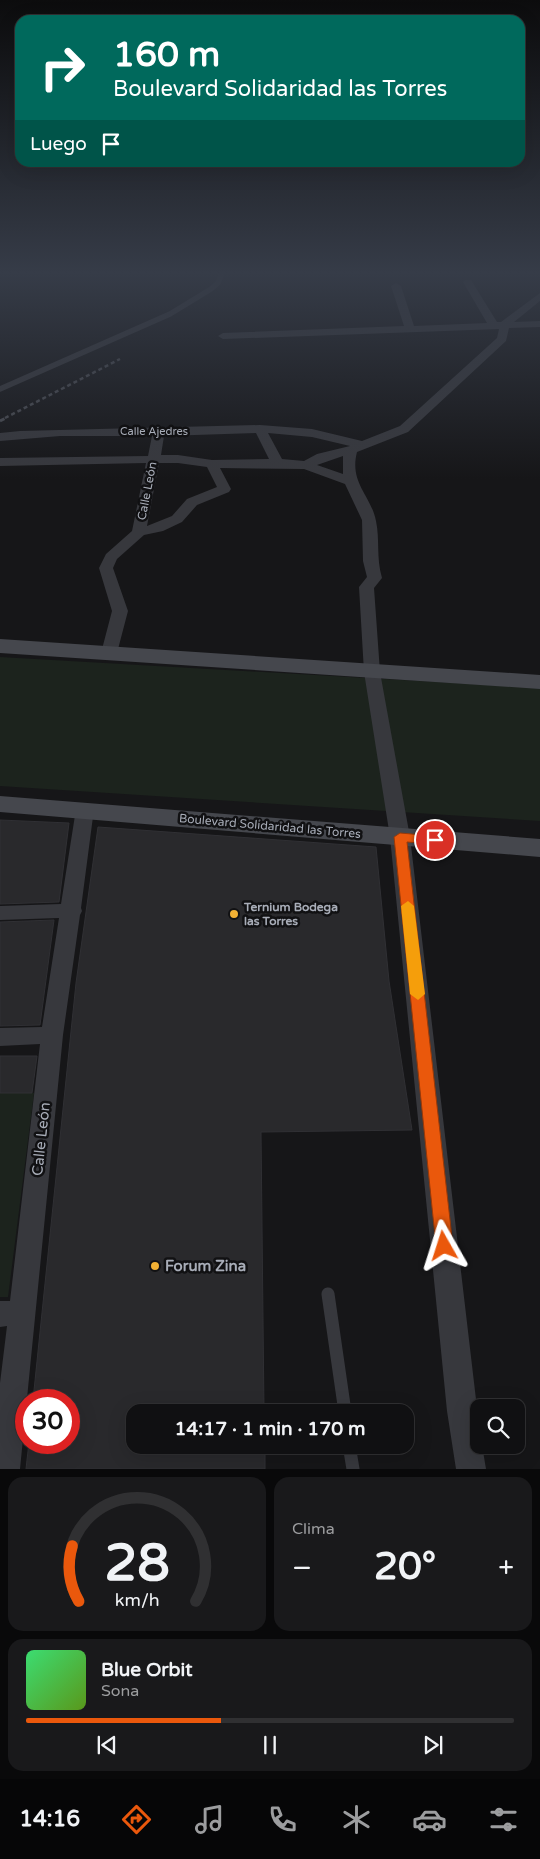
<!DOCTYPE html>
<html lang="es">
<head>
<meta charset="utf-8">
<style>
	body { margin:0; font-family:"Varela Round",sans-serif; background:#19191b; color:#f1f3f6; height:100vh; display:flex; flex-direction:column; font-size:19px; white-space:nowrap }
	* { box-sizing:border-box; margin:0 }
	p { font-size:16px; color:#9c9d9f }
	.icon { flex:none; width:28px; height:28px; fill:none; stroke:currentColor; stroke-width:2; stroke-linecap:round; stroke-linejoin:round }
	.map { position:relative; height:1469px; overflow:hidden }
	.sheet { display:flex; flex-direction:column; gap:8px; padding:8px; background:#09090a; flex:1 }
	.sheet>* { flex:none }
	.banner { position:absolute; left:15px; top:15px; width:510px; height:152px; border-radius:15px; box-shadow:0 5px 20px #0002,0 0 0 1px #303032; background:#00695c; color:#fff; overflow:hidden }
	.buttons { position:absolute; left:470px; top:1399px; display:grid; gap:10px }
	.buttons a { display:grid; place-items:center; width:55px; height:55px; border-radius:10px; background:#101012; box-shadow:0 5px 20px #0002,0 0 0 1px #303032; font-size:25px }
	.speed { position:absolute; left:15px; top:1389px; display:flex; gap:10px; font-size:25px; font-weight:700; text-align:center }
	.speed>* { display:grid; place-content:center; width:65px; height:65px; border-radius:50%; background:#101012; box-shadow:0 5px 20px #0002,0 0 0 1px #303032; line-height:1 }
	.speed .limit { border:8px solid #d22; background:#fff; color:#111 }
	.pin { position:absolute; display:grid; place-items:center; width:42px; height:42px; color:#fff; margin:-21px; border:2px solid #fff; border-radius:50%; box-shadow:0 1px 5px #0007 }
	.me { position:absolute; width:55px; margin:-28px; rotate:354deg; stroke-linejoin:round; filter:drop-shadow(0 0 4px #0008) }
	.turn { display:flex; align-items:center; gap:18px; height:105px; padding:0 15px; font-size:22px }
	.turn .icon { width:65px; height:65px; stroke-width:2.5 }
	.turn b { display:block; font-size:35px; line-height:42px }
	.then { display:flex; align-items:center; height:48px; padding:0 15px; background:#0003; gap:10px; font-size:19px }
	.big { font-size:38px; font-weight:800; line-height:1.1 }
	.sheet .card { flex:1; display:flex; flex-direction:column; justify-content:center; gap:8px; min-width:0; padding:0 18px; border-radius:15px; background:#19191b }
	.sheet .dial { align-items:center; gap:0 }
	.dial svg { height:130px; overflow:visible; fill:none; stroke:#303032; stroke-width:7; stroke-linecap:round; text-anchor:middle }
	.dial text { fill:#f1f3f6; stroke:none }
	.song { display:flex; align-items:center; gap:15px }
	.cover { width:60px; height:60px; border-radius:8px; background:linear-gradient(135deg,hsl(140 70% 55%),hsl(90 70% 35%)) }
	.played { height:5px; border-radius:2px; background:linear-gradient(90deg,#ea580c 40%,#303032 40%) }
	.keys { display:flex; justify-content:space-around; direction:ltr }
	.heat { display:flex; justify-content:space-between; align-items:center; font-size:28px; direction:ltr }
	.sheet .tiles { flex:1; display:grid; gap:8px; grid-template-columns:1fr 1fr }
	.card:last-child { grid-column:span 2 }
	.trip { position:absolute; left:126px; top:1404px; width:288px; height:50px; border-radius:15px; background:#101012; box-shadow:0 5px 20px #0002,0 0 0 1px #303032; font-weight:800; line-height:50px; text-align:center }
	.tabs { display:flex; height:80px; justify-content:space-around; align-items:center; background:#060607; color:#9c9d9f }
	.tabs .icon { width:35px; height:35px }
	.tabs .active { color:#ea580c }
	.tabs b { font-size:22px; color:#f1f3f6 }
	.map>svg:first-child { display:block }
	.green { fill:#1c231d }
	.building { fill:#29292c; stroke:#303034 }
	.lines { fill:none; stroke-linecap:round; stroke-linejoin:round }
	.service-far1 { stroke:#37383d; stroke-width:5.5 }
	.service { stroke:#37383d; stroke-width:13 }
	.minor { fill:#37383d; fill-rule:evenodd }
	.secondary { fill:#45474d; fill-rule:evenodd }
	.rail-far1 { stroke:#4a4c52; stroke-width:2.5; stroke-dasharray:4 3; stroke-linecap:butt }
	.rail { stroke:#4a4c52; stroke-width:3; stroke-dasharray:5 4; stroke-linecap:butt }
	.route { fill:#ea580c; stroke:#983908 }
	.slow { fill:#f59e0b }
	.poi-dot { fill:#f2b134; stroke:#111113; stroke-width:2 }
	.labels { text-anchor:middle; stroke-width:5; stroke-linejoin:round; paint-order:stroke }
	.far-street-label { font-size:11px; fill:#a8adb8; stroke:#111113 }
	.street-label { font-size:12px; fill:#a8adb8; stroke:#111113 }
	.poi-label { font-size:12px; font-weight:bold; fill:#a8adb8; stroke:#111113; text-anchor:start }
	.near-street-label { font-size:15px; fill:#a8adb8; stroke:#111113 }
	.near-poi-label { font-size:15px; font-weight:bold; fill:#a8adb8; stroke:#111113; text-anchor:start }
</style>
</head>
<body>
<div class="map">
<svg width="540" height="1469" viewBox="0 0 540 1469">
	<rect width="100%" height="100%" fill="#161618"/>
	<path class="green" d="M0,657L540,688V821L0,786Z
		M0,1093H34L8,1297H0Z"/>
	<path class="building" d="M0,820L69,823L59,902L0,904Z
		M98,827L376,847L389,981L412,1130L261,1132L264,1412H135V1445H265V1469H26L29,1442H69V1400H33L76,983Z
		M54,920L40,1025L0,1026V922Z
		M0,1056H37L32,1093H0Z"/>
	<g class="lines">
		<path class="service-far1" d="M0,389L170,314L211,289L218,283L222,273"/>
		<path class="service" d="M328,1294L345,1412
			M349,1445L353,1469"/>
		<path class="minor" d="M465,280H471L497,322H501L540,293V301L514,322L540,321V327L509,328L506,341L408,432L357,452C349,483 371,495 376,521C380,540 376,557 382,578L374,588L380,672L410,837L479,1425V1445H482L486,1469H456L447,1411L390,837L364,672L359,587L367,577L363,561L362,520L345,484L304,469L220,468L231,489L229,492L197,505L182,522L163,531L144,535L117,559L113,568L128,611L117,653L109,658L101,653L112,611L99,568L106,554L132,531L146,463L0,466V458L148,456L152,436H60L0,441V433L20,431L260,425L312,429L362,441L400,426L497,338L499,329L223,339L218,336L223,333L404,326L391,286L396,283L401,286L414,326L487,323L463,282ZM256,433L269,459L212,460L178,455H161L164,436ZM268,433L312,437L350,446L317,454L304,461L282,459ZM343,456V474L317,465ZM159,463H178L207,467L217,487L187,499L172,516L147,526Z
			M85,803L92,805L94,809L81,908L82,911L80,915L63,1035L20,1469H0V1383L7,1326L0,1327V1301H10L40,1044L0,1046V1028L42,1027L59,918L0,920V906L61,904L76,809L78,805Z"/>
		<path class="secondary" d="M0,639L540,675V689L0,653Z
			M0,796L540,839V857L0,812Z"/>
		<path class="rail-far1" d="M5,418L120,359"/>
		<path class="rail" d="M0,421L8,417"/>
	</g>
	<linearGradient id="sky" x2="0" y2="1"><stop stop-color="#0c0c0d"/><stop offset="0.57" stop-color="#363c48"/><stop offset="1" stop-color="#363c48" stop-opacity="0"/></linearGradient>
	<rect width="540" height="479" fill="url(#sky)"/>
	<path class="route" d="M400,833L435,836L441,840L435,844L407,842L453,1246L451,1251L444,1253L438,1251L436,1246L394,837Z"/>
	<path class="slow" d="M408,901L414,906L425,994L418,1000L410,994L401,906Z"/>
	<g class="poi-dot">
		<circle cx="234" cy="914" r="5"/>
		<circle cx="155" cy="1266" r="5"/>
	</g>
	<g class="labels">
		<g class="far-street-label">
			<text x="154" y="435">Calle Ajedres</text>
		</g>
		<g class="street-label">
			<text transform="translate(147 491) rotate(-79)" y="4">Calle León</text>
			<text transform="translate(270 826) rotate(5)" y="4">Boulevard Solidaridad las Torres</text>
		</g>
		<g class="poi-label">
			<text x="244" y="911">Ternium Bodega<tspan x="244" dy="14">las Torres</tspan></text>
		</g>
		<g class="near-street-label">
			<text transform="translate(41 1139) rotate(-84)" y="5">Calle León</text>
		</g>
		<g class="near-poi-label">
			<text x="165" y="1271">Forum Zina</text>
		</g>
	</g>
</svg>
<div class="buttons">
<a><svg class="icon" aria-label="search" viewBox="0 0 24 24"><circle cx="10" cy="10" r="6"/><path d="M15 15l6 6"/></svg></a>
</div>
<div class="speed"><div class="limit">30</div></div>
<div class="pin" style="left:435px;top:840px;background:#d93025"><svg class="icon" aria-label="arrive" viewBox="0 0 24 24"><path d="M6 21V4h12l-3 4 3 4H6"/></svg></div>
<svg class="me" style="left:444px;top:1246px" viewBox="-20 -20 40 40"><path d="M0-17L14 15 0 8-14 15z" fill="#ea580c" stroke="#fff" stroke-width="4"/></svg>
<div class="trip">14:17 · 1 min · 170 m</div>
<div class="banner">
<div class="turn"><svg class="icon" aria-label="right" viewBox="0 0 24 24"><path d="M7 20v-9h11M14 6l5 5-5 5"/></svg><div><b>160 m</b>Boulevard Solidaridad las Torres</div></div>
<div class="then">Luego<svg class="icon" aria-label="arrive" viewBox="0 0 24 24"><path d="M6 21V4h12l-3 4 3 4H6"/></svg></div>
</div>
</div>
<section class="sheet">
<div class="tiles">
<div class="card dial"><svg viewBox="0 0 100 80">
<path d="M14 69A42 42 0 1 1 86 69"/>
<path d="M14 69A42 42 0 0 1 10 35" stroke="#ea580c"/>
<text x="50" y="56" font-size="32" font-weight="700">28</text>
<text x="50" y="72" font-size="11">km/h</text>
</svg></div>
<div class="card"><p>Clima</p>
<div class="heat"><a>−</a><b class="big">20°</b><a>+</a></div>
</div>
<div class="card">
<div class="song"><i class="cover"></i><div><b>Blue Orbit</b><p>Sona</p></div></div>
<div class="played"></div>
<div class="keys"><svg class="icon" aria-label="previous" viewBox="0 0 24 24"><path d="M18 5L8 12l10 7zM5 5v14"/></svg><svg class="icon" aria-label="pause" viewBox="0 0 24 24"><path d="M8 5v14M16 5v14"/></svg><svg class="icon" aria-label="next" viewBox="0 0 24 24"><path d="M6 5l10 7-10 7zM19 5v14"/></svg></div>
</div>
</div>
</section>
<nav class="tabs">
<b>14:16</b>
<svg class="icon active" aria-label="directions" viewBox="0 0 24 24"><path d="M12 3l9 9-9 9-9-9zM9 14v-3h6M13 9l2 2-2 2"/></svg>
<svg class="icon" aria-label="music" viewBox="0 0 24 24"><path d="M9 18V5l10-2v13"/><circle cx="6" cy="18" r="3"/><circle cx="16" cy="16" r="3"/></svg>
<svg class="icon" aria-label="phone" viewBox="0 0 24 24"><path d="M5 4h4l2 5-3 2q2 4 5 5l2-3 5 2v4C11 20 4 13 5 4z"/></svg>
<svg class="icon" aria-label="climate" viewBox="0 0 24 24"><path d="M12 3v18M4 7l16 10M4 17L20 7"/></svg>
<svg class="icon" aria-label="car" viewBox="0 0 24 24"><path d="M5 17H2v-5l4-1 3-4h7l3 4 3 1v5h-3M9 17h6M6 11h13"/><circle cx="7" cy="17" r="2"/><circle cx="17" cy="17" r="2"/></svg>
<svg class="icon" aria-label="filters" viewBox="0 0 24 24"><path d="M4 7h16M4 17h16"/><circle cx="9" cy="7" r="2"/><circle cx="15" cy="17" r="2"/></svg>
</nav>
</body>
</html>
